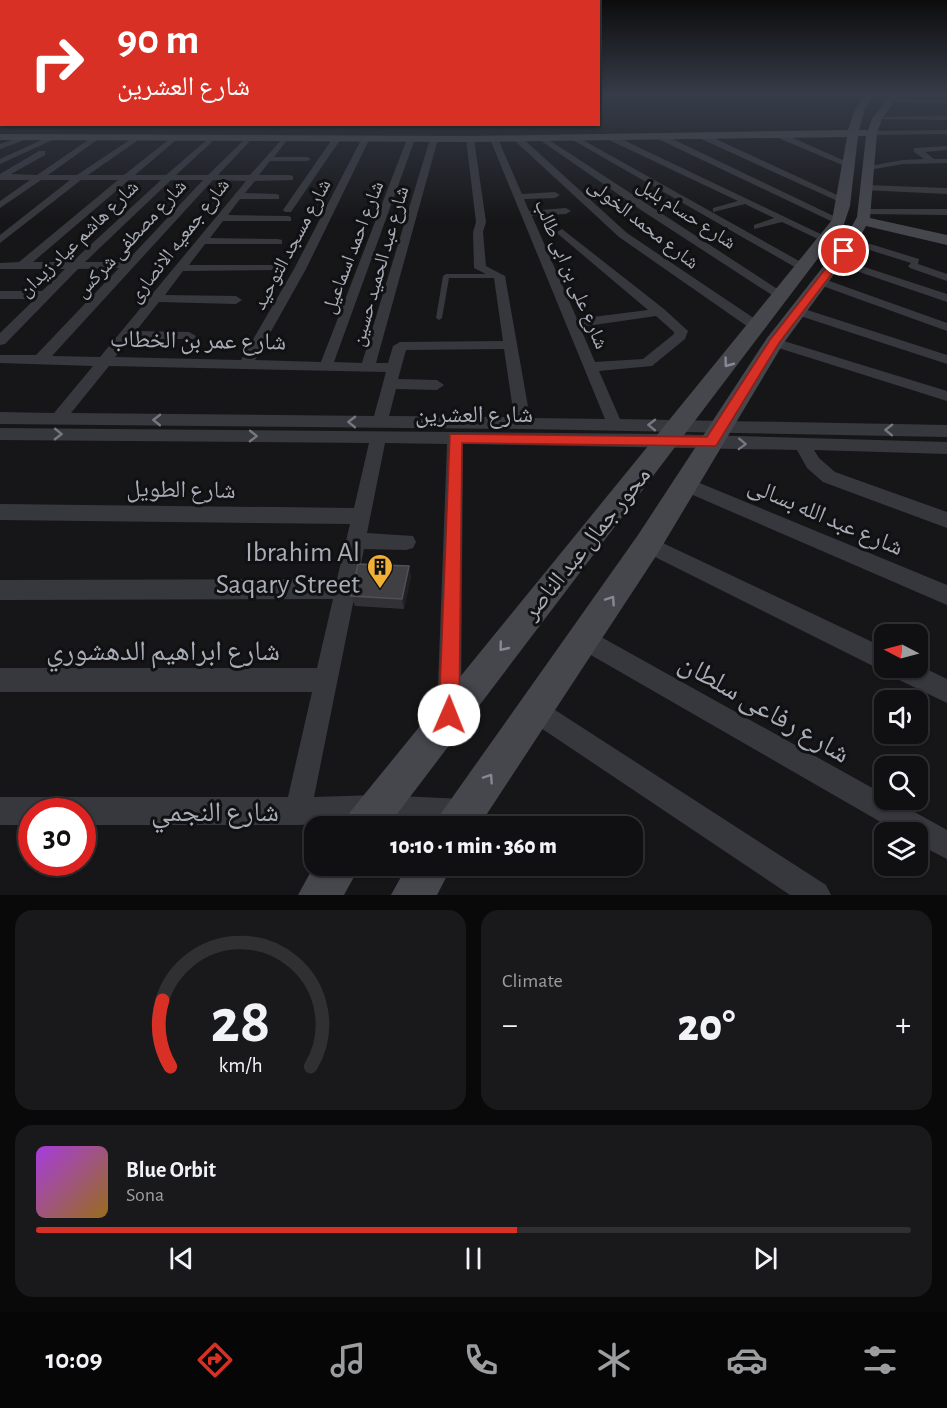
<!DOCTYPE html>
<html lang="en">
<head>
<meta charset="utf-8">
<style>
	body { margin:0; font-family:"Alegreya Sans","Noto Naskh Arabic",sans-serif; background:#19191b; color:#f1f3f6; height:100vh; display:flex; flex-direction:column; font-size:22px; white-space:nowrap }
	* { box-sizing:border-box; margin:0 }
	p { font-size:20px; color:#9c9d9f }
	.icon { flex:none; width:33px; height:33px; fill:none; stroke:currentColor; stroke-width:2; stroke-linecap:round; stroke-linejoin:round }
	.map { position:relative; height:895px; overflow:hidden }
	.sheet { display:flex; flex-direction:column; gap:15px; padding:15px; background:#09090a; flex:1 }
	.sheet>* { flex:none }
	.banner { position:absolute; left:0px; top:0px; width:600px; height:126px; box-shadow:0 2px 4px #0004,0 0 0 2px #303032; background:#d93025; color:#fff; overflow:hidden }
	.needle { width:39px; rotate:276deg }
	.tools { position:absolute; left:874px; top:624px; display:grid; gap:12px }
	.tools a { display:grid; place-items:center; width:54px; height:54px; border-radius:12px; background:#101012; box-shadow:0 2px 4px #0004,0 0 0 2px #303032; font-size:30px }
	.speed { position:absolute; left:18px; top:798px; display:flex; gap:12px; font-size:30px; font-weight:700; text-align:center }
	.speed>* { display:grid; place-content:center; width:78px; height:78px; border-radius:50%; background:#101012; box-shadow:0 2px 4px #0004,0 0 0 2px #303032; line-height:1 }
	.speed .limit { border:9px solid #d22; background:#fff; color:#111 }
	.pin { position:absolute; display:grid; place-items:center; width:51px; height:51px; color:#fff; margin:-26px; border:3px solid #fff; border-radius:50%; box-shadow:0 2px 6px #0007 }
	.me { position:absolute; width:66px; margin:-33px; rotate:1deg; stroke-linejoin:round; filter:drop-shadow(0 0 4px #0008) }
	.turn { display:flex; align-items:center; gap:21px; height:126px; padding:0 18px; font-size:27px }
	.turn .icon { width:78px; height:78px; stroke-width:2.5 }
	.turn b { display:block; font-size:42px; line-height:51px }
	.big { font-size:45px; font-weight:800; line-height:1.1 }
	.sheet .tile { flex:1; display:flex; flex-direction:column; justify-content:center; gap:9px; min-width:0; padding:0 21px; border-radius:18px; background:#19191b }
	.sheet .dial { align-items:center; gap:0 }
	.dial svg { height:156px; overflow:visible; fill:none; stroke:#303032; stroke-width:7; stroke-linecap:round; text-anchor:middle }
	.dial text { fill:#f1f3f6; stroke:none }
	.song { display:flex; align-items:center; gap:18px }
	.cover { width:72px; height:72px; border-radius:9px; background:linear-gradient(135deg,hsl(280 70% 55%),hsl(40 70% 35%)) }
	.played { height:6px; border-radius:3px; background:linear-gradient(90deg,#d93025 55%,#303032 55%) }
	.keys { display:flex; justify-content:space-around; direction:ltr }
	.heat { display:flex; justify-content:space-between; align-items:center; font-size:33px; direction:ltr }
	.sheet .tiles { flex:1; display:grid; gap:15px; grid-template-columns:1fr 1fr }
	.tile:last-child { grid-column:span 2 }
	.trip { position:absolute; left:304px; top:816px; width:339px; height:60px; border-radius:18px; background:#101012; box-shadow:0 2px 4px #0004,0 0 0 2px #303032; font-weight:800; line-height:60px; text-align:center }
	.menu { display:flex; height:96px; justify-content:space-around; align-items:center; background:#060607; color:#9c9d9f }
	.menu .icon { width:42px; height:42px }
	.menu .selected { color:#d93025 }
	.menu b { font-size:27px; color:#f1f3f6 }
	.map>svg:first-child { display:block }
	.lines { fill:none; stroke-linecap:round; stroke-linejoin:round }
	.lane { fill:#37383d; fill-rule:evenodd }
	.street { fill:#37383d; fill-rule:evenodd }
	.secondary { fill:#45474d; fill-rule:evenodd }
	.primary { fill:#53555c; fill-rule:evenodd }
	.wall { fill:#323236 }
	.shaded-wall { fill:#212124 }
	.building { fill:#3f3f44; stroke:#4f5156; stroke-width:1.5 }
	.oneway { stroke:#858993 }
	.oneway2 { stroke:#757881 }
	.route { fill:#d93025; stroke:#8d1f18; stroke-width:1.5 }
	.labels { text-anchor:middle; stroke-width:6; stroke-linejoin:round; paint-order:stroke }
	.far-street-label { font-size:20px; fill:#a8adb8; stroke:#111113 }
	.street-label { font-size:24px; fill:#a8adb8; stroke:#111113 }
	.near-poi-label { font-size:28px; fill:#a8adb8; stroke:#111113; text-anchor:end }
	.near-street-label { font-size:28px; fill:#a8adb8; stroke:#111113 }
</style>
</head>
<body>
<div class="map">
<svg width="947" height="895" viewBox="0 0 947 895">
	<rect width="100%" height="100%" fill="#161618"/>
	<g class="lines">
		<path class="lane" d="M446,274H498L501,276L498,278H449L442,318L439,320L436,318L443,276Z"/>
		<path class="street" d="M888,99L947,100V104L886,102Z
			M947,116V120L873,119L877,117Z
			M947,130V134L872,135L868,133L872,131Z
			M776,133H782L854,165L847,167L776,137Z
			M656,134H662L844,221L835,223L656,138Z
			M699,134H705L850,201L842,203L699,138Z
			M574,135L808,266L810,268L800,270L571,139Z
			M607,135H613L831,239L822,241L782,222L754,229V225L774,218L745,204L713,212V208L738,201L607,139Z
			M23,136L30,138L0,149V144Z
			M50,136L57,138L0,164V159Z
			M94,136L97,140L48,175H77L134,137L137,141L88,175H124L172,137L175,141L135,175H166L209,138L212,142L176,175H208L246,138L249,142L218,175H250L283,138L287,140L274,157H307L311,159L307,161H270L259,175H290L293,176V180L255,181L245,193L276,194L279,195V199H240L228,215L288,216L291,217V221H223L210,238L278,239L282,240V244H205L189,265H271L275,266V270L183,271L165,295L236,296L242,300L236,304L159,302L136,331L189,332L196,336L194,339H130L115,357L241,360L294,269L361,140L365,138L369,140L306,269L255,360L321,362L407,139L411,137L415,139L334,362L362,363L430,139L434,137L438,139L376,363H388L393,346L400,342L503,341L494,278L474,268L473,232L476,222L466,139L470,137L474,139L486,222L483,232L486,266L505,276L530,418L605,419L490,139L494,137L498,139L522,194L555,192L560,195L555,198L524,199L529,211L566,208L571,211L566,214L532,216L577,319L648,310L558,234L557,232L562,229L664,309L688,331L685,339L652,366L599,371L620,419L947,425V437L523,429L0,424V412L54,413L93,366L0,363V355H36L119,268L78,269L5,344L0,345V333L35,299H0V291H42L65,269H0V263L19,262L118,180H81L0,243V235L70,180H41L0,208V201L30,180H0V174L39,151H45V155L11,174L37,175ZM129,180H161L72,262H33ZM171,180H203L126,262H85ZM213,180L246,181L100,357L52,356ZM656,316L674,332V334L643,359L595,362L580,327ZM504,349L514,417L389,416L396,389L437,390L444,385L437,380L398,379L406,350ZM109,366L386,372L374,416L71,413Z
			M514,136H520L627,233L761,323V329H751L619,237L514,140Z
			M543,136L788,296L786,299H778L641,210L540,140Z
			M333,138L340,140L291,212H285L283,210Z
			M947,146V150L925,152L934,159H947V163L903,164L868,170L864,167L903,160L924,159L914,152V148Z
			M866,185L947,188V194L863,190L861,188Z
			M865,209H947V215L862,214L860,212Z
			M851,238L919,259L918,264L947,274V281L910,268L908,266L911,263L847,243L846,241Z
			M837,258L947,294V302L833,263L831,261Z
			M821,278L947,323V331L817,284L815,282Z
			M798,307L947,355V364L794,314L792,311Z
			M774,338L947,391V401L769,345L767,342Z
			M0,428L669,434L947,442V454L814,450L819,458L835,472L947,512V528L823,482L807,468L797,450L463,444L461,713L458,722L449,725L440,722L437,713L447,444L385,443L367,533L413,536L416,542L413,548L406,550L364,549L314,797L377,795L464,799L474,803L478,813L474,823L464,826L377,821L298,825H82V812H32V825H0V797H288L312,692H0V668H317L333,599L0,600V580L337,579L350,524L0,520V504L354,508L369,443L0,440Z
			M685,477L947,585V605L679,489L676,484L679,479Z
			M648,536L885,648V668H918V665L947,679V703L891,676L888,670L877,668L641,550L638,544L641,538Z
			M585,628L885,795V800H893L947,830V859L918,844V832H898L577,647L574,639L577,631Z
			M535,697L826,885L831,895H790L526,718L523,709L526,700Z"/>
		<path class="secondary" d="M864,96H873L865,109L859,130H868L872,119L889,96H898L882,119L877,133L870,218L947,235V245L866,226L856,244L783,344L658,553L479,826H436L442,812L638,535L767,338L844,240L857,217L866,136H858L850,206L844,224L388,826H344L350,812L832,220L847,137L470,142L0,140V134L470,136L848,130L855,109Z
			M2,104V111H0V105Z
			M315,864V866H360L344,895H298Z
			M407,866H452L437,895H391Z"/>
		<path class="primary" d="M0,101H2V107H0Z"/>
	</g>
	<path class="wall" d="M411,576L404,609L355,606L351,596Z"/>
	<path class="shaded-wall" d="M409,566L411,576L404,609L402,599Z"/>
	<path class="building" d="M358,564L409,566L402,599L351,596Z"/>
	<defs><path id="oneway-chevron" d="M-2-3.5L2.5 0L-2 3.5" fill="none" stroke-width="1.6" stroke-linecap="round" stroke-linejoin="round" transform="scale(1.5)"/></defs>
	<g class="oneway">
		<use href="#oneway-chevron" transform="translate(728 363) rotate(127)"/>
		<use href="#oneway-chevron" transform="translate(611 600) rotate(-56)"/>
		<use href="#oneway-chevron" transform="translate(503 647) rotate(129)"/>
		<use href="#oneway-chevron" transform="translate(489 778) rotate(-56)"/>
	</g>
	<g class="oneway2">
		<use href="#oneway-chevron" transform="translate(157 420) rotate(-179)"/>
		<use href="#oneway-chevron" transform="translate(352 422) rotate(-179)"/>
		<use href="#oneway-chevron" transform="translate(652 425) rotate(-179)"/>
		<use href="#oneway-chevron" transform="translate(889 430) rotate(-179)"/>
		<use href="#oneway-chevron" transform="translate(58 434) rotate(1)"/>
		<use href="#oneway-chevron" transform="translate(253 436) rotate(1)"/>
		<use href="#oneway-chevron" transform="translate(742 444) rotate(2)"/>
	</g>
	<linearGradient id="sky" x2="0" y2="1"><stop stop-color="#0c0c0d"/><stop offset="0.43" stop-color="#363c48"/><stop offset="1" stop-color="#363c48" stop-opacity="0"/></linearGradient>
	<rect width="947" height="221" fill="url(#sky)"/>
	<path class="route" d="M841,249L849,251L779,343L716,446L462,443L459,715L456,722L449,725L442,722L439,715L450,434L707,437L770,340Z"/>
	<defs>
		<symbol id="building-pin" viewBox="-11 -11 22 30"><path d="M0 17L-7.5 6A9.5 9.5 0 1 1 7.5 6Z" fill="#f2b134" stroke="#111113"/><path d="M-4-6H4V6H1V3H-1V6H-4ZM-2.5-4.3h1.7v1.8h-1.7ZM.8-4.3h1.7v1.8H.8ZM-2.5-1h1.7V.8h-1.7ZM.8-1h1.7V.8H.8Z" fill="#111"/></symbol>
	</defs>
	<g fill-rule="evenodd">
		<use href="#building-pin" x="365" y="552" width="30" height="40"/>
	</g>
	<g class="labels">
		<g class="far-street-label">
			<text transform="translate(687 213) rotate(33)" y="7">شارع حسام بلبل</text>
			<text transform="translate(644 223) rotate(38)" y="7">شارع محمد الخولى</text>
			<text transform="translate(78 238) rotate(-44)" y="7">شارع هاشم عياد زيدان</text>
			<text transform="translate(130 238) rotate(-47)" y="7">شارع مصطفى شركس</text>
			<text transform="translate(178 240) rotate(-52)" y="7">شارع جمعيه الانصارى</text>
			<text transform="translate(291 244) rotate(-62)" y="7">شارع مسجد التوحيد</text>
			<text transform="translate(352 247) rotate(-69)" y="7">شارع احمد اسماعيل</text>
			<text transform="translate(379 266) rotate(-74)" y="7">شارع عبد الحميد حسين</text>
			<text transform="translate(572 274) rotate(67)" y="7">شارع على بن ابى طالب</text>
		</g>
		<g class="street-label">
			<text transform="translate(198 340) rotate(1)" y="8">شارع عمر بن الخطاب</text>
			<text x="474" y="422">شارع العشرين</text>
			<text transform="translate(181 489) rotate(1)" y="8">شارع الطويل</text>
			<text transform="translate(826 516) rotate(23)" y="8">شارع عبد الله بسالى</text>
			<text transform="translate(586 543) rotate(-51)" y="8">محور جمال عبد الناصر</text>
		</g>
		<g class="near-poi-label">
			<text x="360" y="561">Ibrahim Al<tspan x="360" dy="32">Saqary Street</tspan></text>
		</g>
		<g class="near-street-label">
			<text x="163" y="660">شارع ابراهيم الدهشوري</text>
			<text transform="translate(765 707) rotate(30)" y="10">شارع رفاعى سلطان</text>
			<text x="215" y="821">شارع النجمي</text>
		</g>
	</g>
</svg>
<div class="tools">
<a><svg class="needle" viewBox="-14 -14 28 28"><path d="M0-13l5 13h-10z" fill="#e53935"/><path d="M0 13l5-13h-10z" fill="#9c9d9f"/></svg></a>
<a><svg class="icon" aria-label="sound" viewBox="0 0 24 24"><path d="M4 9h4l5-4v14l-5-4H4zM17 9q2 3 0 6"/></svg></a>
<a><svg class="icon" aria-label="search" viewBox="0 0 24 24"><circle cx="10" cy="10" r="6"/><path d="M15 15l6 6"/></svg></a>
<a><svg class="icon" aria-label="layers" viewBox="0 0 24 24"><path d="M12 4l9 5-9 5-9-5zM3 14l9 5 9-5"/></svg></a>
</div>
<div class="speed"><div class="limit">30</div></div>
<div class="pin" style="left:844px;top:251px;background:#d93025"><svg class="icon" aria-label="arrive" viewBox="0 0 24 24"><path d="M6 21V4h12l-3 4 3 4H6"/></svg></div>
<svg class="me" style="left:449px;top:715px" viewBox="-20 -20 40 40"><circle r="19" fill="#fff"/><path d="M0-13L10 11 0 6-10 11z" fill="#d93025"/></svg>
<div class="trip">10:10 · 1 min · 360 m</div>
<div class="banner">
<div class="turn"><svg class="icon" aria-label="right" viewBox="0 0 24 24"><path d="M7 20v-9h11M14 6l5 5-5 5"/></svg><div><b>90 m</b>شارع العشرين</div></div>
</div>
</div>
<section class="sheet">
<div class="tiles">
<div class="tile dial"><svg viewBox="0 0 100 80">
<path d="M14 69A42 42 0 1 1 86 69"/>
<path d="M14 69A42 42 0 0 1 10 35" stroke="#d93025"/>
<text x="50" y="56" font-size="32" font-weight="700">28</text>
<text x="50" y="72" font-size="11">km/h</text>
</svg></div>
<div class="tile"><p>Climate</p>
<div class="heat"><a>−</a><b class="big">20°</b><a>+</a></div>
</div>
<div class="tile">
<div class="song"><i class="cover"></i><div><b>Blue Orbit</b><p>Sona</p></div></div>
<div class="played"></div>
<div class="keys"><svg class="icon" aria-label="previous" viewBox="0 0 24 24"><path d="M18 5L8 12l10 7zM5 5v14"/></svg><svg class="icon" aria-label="pause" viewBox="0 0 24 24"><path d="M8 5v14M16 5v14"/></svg><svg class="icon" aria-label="next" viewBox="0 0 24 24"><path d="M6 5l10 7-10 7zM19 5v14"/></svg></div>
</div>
</div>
</section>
<nav class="menu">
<b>10:09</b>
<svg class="icon selected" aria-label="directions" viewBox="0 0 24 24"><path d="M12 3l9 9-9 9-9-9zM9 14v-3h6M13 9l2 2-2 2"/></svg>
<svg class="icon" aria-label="music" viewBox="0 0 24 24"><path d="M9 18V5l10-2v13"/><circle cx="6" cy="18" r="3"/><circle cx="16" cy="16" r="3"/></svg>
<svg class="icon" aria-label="phone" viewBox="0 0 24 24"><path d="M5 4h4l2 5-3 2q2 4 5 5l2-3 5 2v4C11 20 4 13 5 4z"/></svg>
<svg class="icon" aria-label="climate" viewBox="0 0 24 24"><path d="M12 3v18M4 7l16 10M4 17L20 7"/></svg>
<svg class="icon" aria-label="car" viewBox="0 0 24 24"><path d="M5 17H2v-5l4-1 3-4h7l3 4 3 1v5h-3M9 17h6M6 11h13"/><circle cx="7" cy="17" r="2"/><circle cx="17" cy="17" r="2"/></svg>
<svg class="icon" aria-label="filters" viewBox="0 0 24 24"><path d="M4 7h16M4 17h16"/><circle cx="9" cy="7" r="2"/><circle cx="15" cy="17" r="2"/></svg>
</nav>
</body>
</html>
